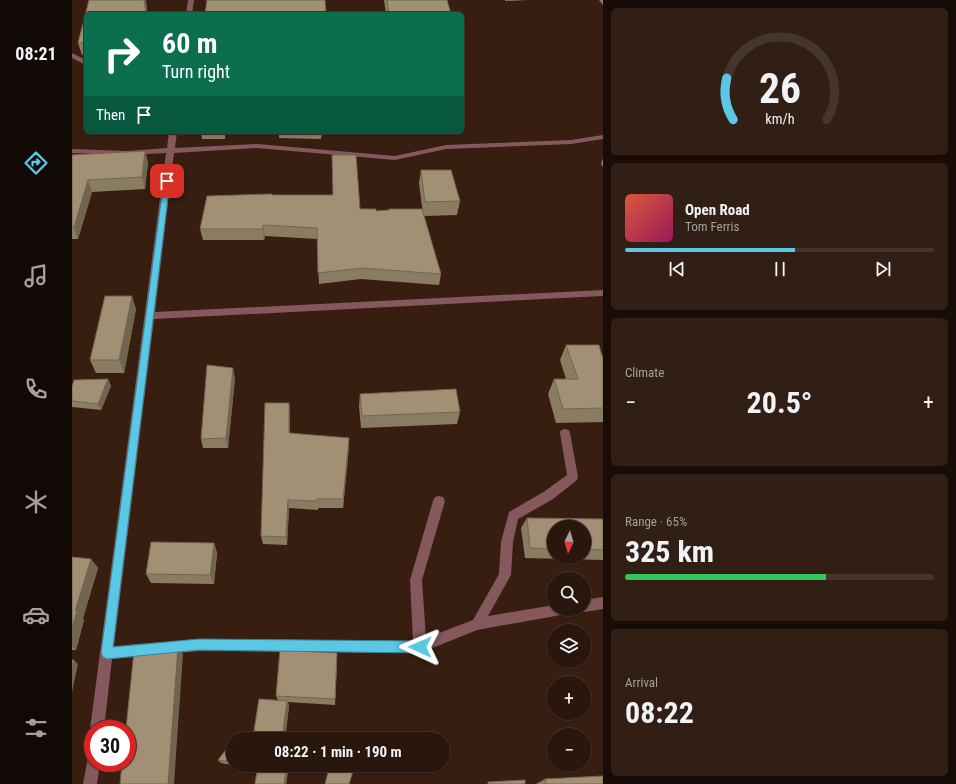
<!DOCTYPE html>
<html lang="en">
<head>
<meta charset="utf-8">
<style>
	body { margin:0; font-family:"Roboto Condensed",sans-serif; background:#311f16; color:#f1f3f6; height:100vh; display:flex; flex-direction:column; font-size:15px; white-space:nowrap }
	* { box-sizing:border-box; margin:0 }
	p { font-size:13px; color:#a59f9d }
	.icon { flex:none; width:22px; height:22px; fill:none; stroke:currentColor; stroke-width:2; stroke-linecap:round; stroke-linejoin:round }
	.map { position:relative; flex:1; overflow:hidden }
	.panel { display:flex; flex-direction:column; gap:8px; padding:8px; background:#170c07; width:353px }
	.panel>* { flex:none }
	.banner { position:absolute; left:12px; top:12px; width:380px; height:122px; border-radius:6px; box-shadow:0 1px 3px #0004,0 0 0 1px #45352e; background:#0b6e4f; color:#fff; overflow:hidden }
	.needle { width:26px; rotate:185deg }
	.controls { position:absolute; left:475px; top:520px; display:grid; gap:8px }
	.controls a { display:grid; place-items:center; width:44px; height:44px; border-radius:50%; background:#29160d; box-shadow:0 1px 3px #0004,0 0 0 1px #45352e; font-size:20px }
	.speed { position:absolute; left:12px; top:720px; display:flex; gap:8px; font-size:20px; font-weight:700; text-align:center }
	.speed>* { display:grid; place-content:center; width:52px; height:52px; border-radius:50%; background:#29160d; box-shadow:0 1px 3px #0004,0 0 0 1px #45352e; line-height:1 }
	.speed .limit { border:6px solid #d22; background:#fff; color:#111 }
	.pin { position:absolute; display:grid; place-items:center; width:34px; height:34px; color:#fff; margin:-17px; border-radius:8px; box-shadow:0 2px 6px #0006 }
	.me { position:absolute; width:44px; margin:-22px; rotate:271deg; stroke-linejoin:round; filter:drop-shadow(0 0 3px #0008) }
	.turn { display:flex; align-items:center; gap:14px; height:84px; padding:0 12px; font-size:18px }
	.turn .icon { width:52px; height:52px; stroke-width:2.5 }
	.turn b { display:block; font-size:28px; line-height:34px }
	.then { display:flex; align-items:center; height:38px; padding:0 12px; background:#0003; gap:8px; font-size:15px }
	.big { font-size:30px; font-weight:700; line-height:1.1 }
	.panel .card { flex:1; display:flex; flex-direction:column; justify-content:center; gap:6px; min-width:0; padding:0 14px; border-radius:6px; background:#311f16 }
	.panel .dial { align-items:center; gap:0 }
	.dial svg { height:104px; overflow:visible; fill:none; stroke:#45352e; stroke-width:7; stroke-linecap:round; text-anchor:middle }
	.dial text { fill:#f1f3f6; stroke:none }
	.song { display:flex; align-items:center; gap:12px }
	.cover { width:48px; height:48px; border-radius:6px; background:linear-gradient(135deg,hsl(10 70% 55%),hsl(330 70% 35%)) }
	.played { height:4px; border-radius:2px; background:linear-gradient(90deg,#5ac8e5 55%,#45352e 55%) }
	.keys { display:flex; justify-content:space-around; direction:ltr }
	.heat { display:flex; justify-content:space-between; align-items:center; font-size:22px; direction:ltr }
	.charge { height:6px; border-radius:3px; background:linear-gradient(90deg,#34c759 65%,#45352e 0) }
	.trip { position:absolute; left:154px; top:732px; width:224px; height:40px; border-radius:20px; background:#29160d; box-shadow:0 1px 3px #0004,0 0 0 1px #45352e; font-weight:700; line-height:40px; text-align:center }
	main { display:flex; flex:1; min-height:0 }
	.tab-bar { display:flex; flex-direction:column; width:72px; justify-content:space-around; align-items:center; background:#100905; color:#a59f9d }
	.tab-bar .icon { width:28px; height:28px }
	.tab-bar .selected { color:#5ac8e5 }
	.tab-bar b { font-size:18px; color:#f1f3f6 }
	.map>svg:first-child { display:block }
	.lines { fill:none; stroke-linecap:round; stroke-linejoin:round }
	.minor { fill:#85585d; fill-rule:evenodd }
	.wall { fill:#8a7c63; fill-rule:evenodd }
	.shaded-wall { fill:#716550 }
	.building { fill:#a19073; stroke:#716550 }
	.route { fill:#5ac8e5; stroke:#3a8295 }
</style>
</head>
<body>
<main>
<nav class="tab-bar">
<b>08:21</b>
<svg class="icon selected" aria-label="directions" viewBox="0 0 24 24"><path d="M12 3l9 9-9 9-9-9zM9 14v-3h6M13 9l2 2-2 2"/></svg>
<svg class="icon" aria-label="music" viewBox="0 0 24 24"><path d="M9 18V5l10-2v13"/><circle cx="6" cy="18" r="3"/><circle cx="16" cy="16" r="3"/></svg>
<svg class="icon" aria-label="phone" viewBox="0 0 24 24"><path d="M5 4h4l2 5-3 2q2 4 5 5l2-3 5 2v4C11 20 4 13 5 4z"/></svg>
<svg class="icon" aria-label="climate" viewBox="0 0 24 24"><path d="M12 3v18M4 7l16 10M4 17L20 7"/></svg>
<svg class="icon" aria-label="car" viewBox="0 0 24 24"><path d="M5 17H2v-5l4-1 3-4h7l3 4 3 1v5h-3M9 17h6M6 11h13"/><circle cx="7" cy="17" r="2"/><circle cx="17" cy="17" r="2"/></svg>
<svg class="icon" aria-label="filters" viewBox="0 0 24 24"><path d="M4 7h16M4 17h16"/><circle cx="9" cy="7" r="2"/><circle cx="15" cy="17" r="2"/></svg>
</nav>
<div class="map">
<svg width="531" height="784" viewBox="0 0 531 784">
	<rect width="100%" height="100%" fill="#371e11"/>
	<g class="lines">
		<path class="minor" d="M116,0H122L120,14H114Z
			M0,53L14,60V65L0,58Z
			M97,132H105L103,148L185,144L323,156L374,145L499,140L531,135V139L499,144L374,149L323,160L185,148L102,153L83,312L531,290V296L82,319L42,646L127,639L341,641L338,580L361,501L363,497L367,496L371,497L373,501L350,580L354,638L401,620L427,574L429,542L437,512L473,491L495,475L488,433L489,430L493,429L497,430L498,433L506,477L505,480L481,499L446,519L441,542L439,575L416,616L482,605V609H502L500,613L405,630L348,653L127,651L40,659L32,729H21L20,734L18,729L94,153L55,155L0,153V149L55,151L95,148Z
			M531,597V609L512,612L508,610L507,609H512V600Z
			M21,755V763H28L25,784H11L16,757Z"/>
	</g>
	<path class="wall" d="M17,0H74L75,14H14V55H10L6,43Z
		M312,0H375L379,14H314Z
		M433,0H457L433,1Z
		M527,0H531V5Z
		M129,132H250L249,139L207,138V135H153V139H130Z
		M73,151L76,163L73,189L20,192L6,239H0V155Z
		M531,158V167L529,164Z
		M349,170L388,201L385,215L352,216L369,274L367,285L289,279L247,284L245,239L193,236L192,240H131L128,229L200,195L304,211L351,214L347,183Z
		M64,309L52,373H24L18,360Z
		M494,345L531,356V422L484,423L476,394L482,379H494L488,360Z
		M163,378L156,448H131L129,439Z
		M36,379L39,386L29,410L0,407V387Z
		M288,394L388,412L385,424L289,428L287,406Z
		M218,412V433L277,447L271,508H246V510L217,508L215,545L191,544L189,536Z
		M455,518L531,519V560L453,558L449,528ZM482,527H512V557H482Z
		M142,543L145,553L142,584L79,583L74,574Z
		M0,557L19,559L26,568L11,618L12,620L4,650H0Z
		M265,661L263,705L216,702L217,706L213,739H162L181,737L206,700L204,696Z
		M161,741V765H217L214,784H183L185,770L149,763L146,760Z
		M473,779L531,784H464Z"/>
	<path class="shaded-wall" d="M72,0H74L75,14H74Z
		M249,132H250L249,139Z
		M73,151L76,163L73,189L70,177Z
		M16,180L20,192L6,239L2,227Z
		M191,225L193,236L192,240L191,229Z
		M60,296L64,309L52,373L47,360Z
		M161,368L163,378L156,448L154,438Z
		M36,379L39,386L29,410L26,404Z
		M217,403L218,412V442L217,433Z
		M277,438V447L271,508V499Z
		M216,500L217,508L215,545L214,537Z
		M142,543L145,553L142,584L138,575Z
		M19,559L26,568L11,618L12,620L4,650L0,647V628L3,611Z
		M106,647L111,654L102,784H96Z
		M2,660L6,664L0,692V669Z
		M215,701L217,706L213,739H210Z
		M215,765H217L214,784H212Z"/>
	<path class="building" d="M17,0H72L74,14H14V43H6Z
		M135,0H253L254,14H133Z
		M315,0H375L379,14H317Z
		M73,151L70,177L16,180L2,227H0V155Z
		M260,155H284L288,209H304V211L317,210V209H350L369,274L290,268L246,273L245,228L191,225V229H128L135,196L200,194V195H261Z
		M349,170H379L388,201L353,202Z
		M33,296H60L47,360H18Z
		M494,345H527L530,356H531V408L491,409L482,379H506Z
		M135,365L161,368L154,438L129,439Z
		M36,379L26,404L0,401V387L2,380Z
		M384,389L388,412L290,416L288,394Z
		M193,403H217V433L277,438L271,499H245V501L216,500L214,537L189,536Z
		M455,518L531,519V550L512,549V527H482V549L458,548Z
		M79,542L142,543L138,575L74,574Z
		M0,557L19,559L3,611H5L0,628Z
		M106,647L96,784H48L50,763H55V729H54L62,651Z
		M208,650L265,653L263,699L204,696Z
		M0,660H2L0,669Z
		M187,699L215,701L210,739H162L166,734L181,737Z
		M266,736L275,739H265Z
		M161,741V762L146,760Z
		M177,765H215L212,784H183L186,766Z
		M258,765H283L277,784H253Z
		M531,776V784H474L473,779Z
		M453,780V784H416V782Z"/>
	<path class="route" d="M92,179L98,181L41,647L127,639L348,641L352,643L354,647L352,651L348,653L127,650L35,659L31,657L29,653Z"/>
</svg>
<div class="controls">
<a><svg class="needle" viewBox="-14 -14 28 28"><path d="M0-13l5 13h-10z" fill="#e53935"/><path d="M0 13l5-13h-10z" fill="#a59f9d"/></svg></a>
<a><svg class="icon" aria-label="search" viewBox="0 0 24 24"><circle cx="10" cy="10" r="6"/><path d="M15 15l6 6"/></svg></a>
<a><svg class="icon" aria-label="layers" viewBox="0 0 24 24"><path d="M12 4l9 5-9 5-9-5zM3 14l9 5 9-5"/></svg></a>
<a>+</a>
<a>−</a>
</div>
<div class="speed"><div class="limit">30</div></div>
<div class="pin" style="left:95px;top:181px;background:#d93025"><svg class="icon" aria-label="arrive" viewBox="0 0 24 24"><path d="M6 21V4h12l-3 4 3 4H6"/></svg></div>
<svg class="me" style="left:348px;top:647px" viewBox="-20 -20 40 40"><path d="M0-17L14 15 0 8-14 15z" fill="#5ac8e5" stroke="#fff" stroke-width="4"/></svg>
<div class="trip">08:22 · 1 min · 190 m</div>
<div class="banner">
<div class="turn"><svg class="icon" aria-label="right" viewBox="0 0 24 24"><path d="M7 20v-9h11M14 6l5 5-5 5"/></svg><div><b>60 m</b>Turn right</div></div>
<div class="then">Then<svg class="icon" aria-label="arrive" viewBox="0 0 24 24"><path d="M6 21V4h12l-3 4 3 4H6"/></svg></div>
</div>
</div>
<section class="panel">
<div class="card dial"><svg viewBox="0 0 100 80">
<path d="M14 69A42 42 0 1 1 86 69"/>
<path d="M14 69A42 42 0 0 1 9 37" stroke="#5ac8e5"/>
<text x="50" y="56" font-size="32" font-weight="700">26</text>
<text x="50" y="72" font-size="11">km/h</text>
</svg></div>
<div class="card">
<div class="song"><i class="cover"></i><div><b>Open Road</b><p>Tom Ferris</p></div></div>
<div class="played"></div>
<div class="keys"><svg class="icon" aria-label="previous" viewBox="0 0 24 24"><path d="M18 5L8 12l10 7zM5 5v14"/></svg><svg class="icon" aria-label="pause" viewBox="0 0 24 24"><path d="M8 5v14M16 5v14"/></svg><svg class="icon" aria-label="next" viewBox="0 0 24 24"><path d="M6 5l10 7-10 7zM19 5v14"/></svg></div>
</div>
<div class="card"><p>Climate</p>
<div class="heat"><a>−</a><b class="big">20.5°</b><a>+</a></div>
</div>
<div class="card"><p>Range · 65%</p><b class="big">325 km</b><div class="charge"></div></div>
<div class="card"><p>Arrival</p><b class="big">08:22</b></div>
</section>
</main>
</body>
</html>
